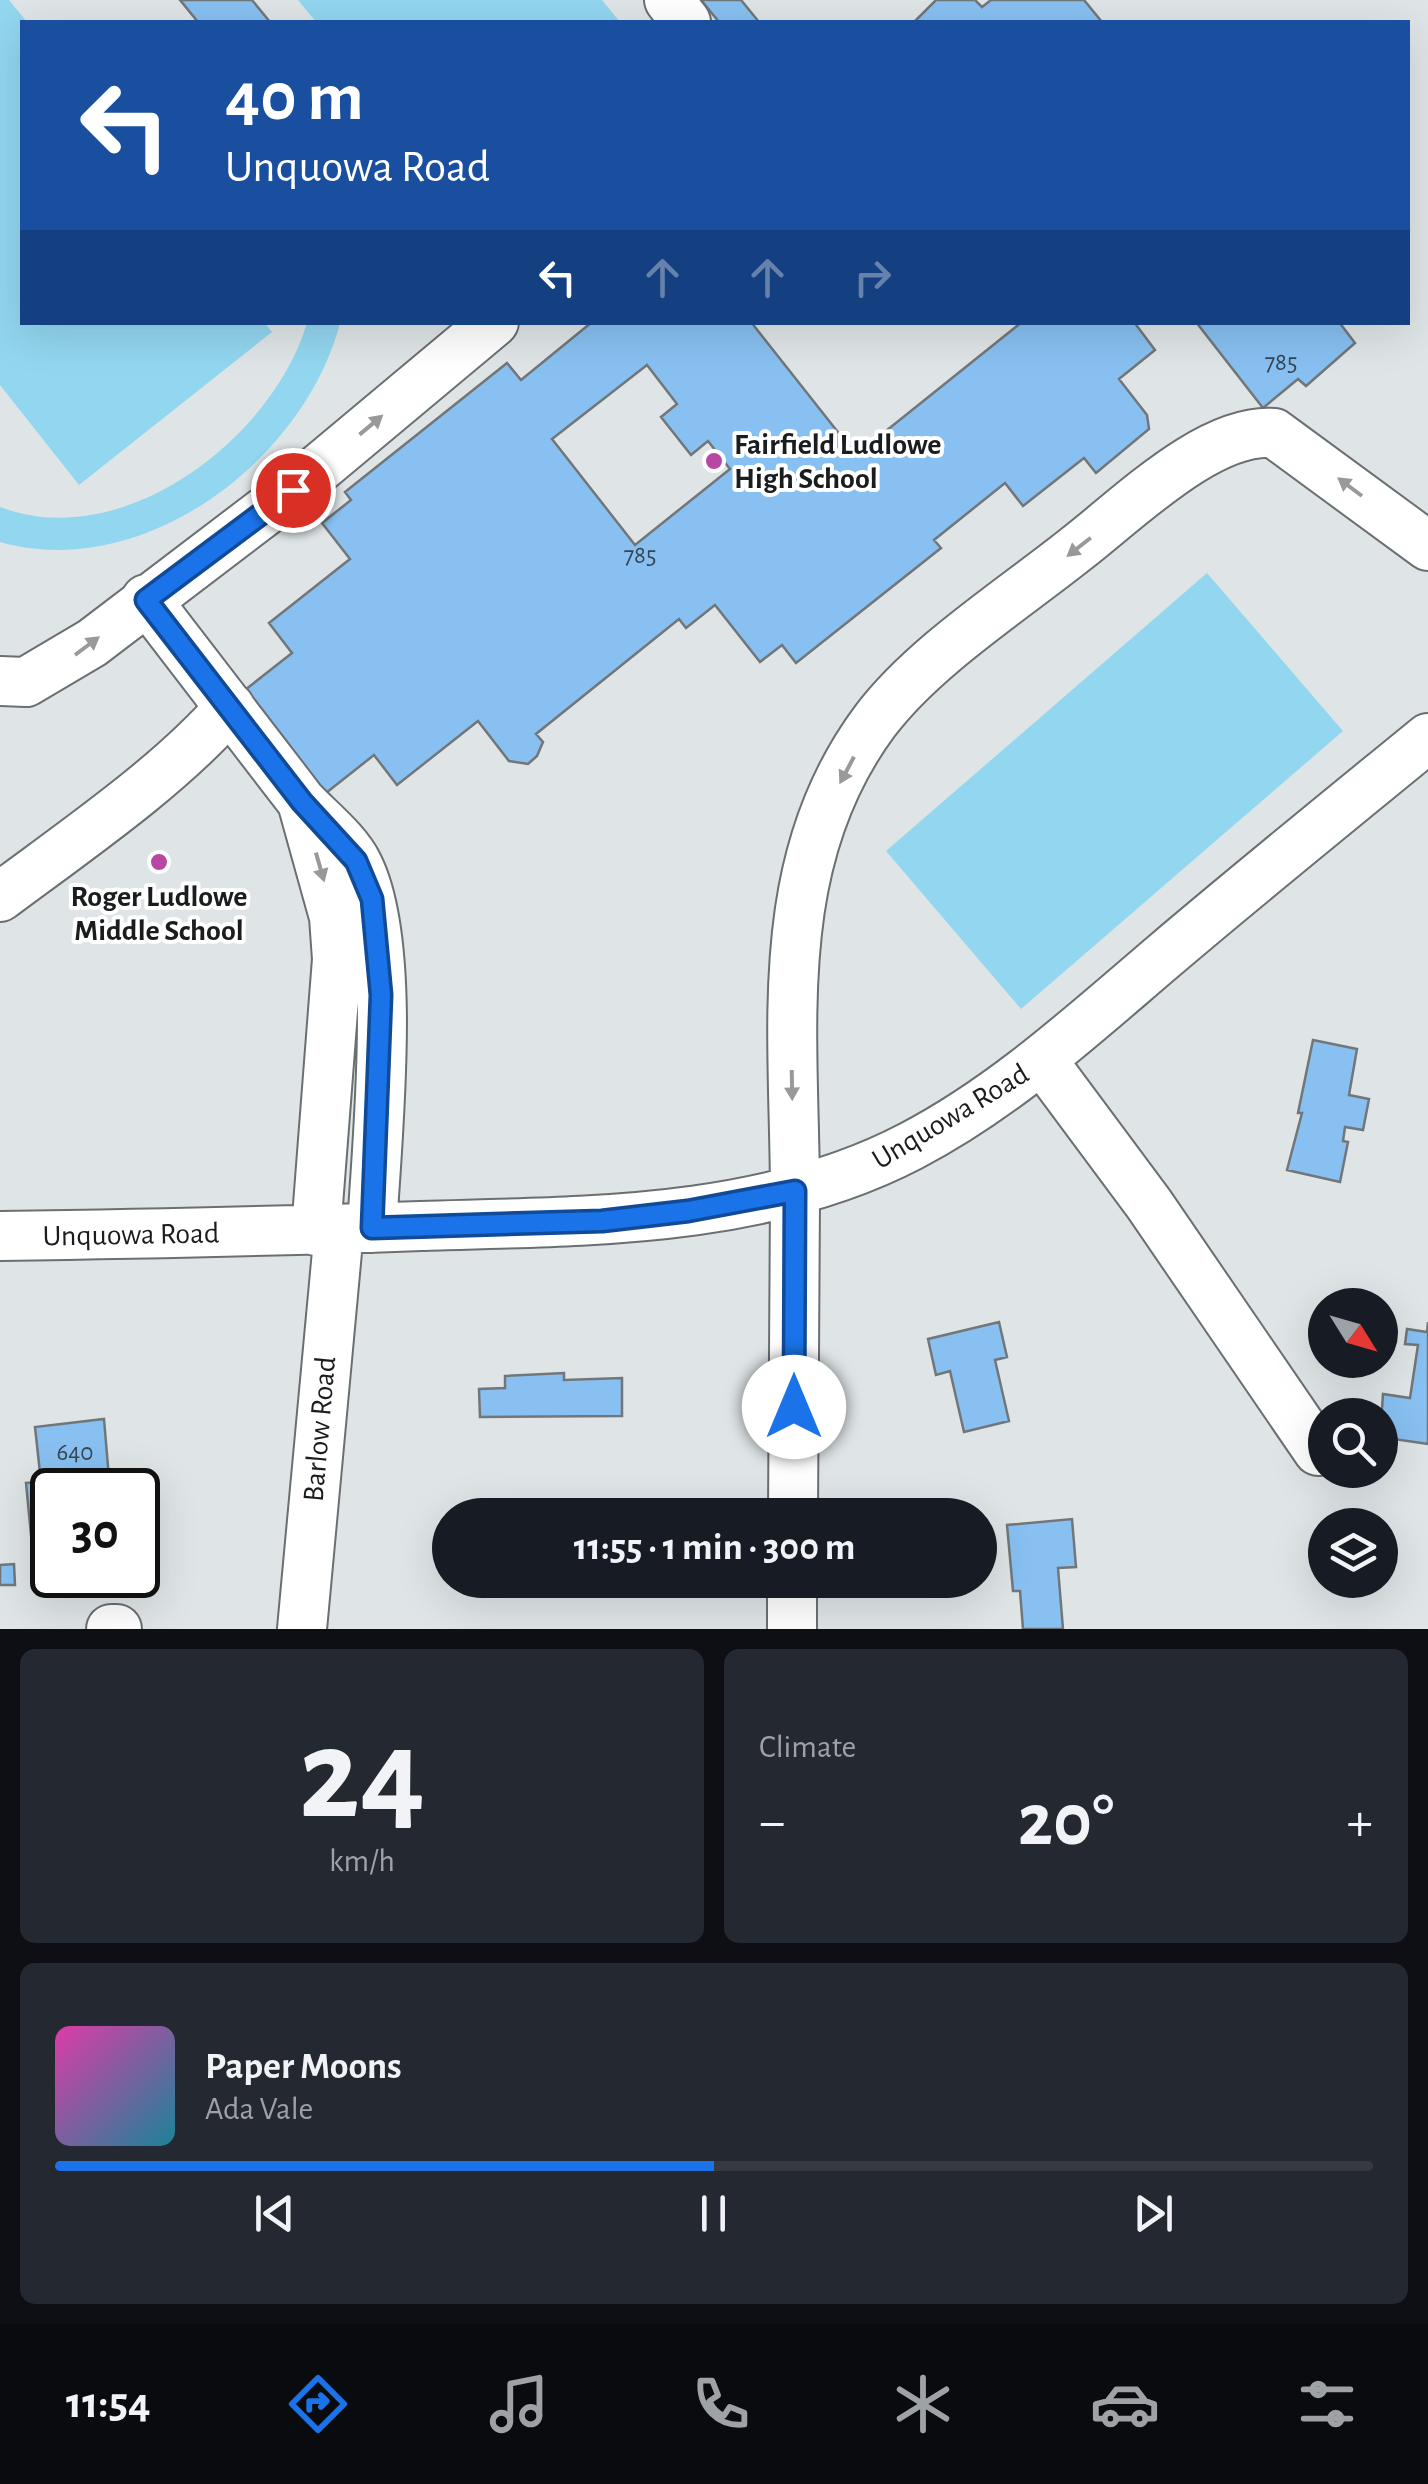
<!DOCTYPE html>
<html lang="en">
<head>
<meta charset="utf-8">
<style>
	body { margin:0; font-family:"Alegreya Sans",sans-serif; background:#242831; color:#f1f3f6; height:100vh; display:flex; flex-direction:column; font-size:38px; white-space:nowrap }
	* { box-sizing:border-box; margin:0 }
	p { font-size:32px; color:#9ea1a6 }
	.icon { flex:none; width:55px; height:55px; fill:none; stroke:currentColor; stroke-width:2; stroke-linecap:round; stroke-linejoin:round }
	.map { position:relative; height:1629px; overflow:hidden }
	.panel { display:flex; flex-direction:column; gap:20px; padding:20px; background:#0d0f14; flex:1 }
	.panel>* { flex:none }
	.hud { position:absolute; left:20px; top:20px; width:1390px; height:305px; border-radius:0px; box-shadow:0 10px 40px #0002; background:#1a4fa0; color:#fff; overflow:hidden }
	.needle { width:65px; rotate:127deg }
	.fabs { position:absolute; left:1308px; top:1288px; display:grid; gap:20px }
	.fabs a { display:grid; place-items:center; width:90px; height:90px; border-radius:50%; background:#171b24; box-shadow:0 10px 40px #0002; font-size:50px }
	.speed { position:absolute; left:30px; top:1468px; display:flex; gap:20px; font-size:50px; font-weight:700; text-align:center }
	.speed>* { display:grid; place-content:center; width:130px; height:130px; border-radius:50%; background:#171b24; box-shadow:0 10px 40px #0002; line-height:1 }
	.speed .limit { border:5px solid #111; border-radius:15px; background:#fff; color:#111 }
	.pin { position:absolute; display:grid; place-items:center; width:85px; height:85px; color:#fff; margin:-42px; border:5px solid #fff; border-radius:50%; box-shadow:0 2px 10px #0007 }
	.me { position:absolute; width:110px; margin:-55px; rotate:0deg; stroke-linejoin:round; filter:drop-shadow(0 0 8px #0008) }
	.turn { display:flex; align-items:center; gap:35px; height:210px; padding:0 40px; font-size:45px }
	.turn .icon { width:130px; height:130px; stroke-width:2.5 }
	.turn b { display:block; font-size:70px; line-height:85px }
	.lanes { display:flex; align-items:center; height:95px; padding:0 40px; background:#0003; justify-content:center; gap:50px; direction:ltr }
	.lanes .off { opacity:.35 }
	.big { font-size:75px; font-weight:700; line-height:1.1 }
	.panel .tile { flex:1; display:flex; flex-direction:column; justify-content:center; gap:15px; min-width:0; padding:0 35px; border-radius:15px; background:#242831 }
	.panel .dial { align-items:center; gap:0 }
	.dial b { font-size:130px; line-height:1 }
	.song { display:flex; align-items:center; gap:30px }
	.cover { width:120px; height:120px; border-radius:15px; background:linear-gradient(135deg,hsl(320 70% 55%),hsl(190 70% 35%)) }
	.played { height:10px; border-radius:5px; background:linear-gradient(90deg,#1a73e8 50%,#363941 50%) }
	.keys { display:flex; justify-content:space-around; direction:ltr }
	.heat { display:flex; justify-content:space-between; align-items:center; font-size:55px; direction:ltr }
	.panel .tiles { flex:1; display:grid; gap:20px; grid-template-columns:1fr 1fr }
	.tile:last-child { grid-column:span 2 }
	.trip { position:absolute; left:432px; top:1498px; width:565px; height:100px; border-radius:50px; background:#171b24; box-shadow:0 10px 40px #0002; font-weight:700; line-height:100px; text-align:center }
	.tabs { display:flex; height:160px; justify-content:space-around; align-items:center; background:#090b0e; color:#9ea1a6 }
	.tabs .icon { width:70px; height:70px }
	.tabs .active { color:#1a73e8 }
	.tabs b { font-size:45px; color:#f1f3f6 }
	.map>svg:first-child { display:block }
	.green { fill:#92d6ef }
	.building { fill:#87c0f1; stroke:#727679; stroke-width:2.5; fill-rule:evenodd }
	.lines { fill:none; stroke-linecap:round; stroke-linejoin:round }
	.minor-casing { stroke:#6a6f71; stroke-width:52 }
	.minor { stroke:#fff; stroke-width:48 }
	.oneway { fill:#989999 }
	.route-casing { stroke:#114b97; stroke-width:25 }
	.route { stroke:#1a73e8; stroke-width:18 }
	.poi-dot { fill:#b747a3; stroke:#fff; stroke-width:4 }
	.labels { text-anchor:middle; stroke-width:8; stroke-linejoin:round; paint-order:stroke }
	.number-label { font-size:25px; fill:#354552 }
	.poi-label { font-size:30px; font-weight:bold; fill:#1a1c1d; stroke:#fff; text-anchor:start }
	.street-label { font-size:30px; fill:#1a1c1d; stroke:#fff }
</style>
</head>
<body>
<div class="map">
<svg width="1428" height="1629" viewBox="0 0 1428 1629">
	<rect width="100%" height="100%" fill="#dfe5e7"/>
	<path class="green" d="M0,0H9L27,22H22V322H264L272,332L79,485L0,385Z
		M298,0H602L620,22H316Z
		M307,323H340C305,459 144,583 0,542V507C123,554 273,438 307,323Z
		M1207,573L1343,731L1021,1009L886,851Z"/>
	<path class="building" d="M180,0H252L270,22H198Z
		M701,0H741L759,22H719Z
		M936,0H975L982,7L991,0H1084L1102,22H914Z
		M592,322H751L856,455L1022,322H1134L1155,350L1119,379L1147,415L1149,429L1096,473L1084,458L1023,506L1005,483L934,540L941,548L796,663L782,645L760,662L715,605L686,628L679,619L536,734L543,742L537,756L528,764L509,761L478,721L397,785L374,755L326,793L245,690L292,653L269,623L350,559L322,523L351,500L345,492L507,363L521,380ZM647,365L677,404L661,417L691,455L708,441L730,469L635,545L552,439Z
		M1196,322H1339L1355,343L1306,386L1298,379L1263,408Z
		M1313,1040L1357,1049L1349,1095L1369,1099L1363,1130L1345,1127L1343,1141L1348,1142L1340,1182L1287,1170L1302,1113H1298Z
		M999,1322L1007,1357L995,1360L1009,1421L964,1432L950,1371L936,1375L928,1339Z
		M1428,1322V1444L1380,1437L1383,1394L1410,1398L1418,1345L1405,1344L1407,1329L1427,1332Z
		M564,1373V1380L622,1378V1416L480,1417L479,1389L505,1388V1376Z
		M104,1419L110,1490H52V1532L31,1535L26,1483L41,1482L35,1427Z
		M1072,1519L1076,1567L1058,1568L1063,1629H1023L1020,1591H1013L1007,1525Z
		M14,1564L15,1585H0V1565Z"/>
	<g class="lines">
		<defs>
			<path id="minor" d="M669,0L686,22
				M146,599L302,802
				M0,681L26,682L92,643L293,490L494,322
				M0,897C75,841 169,777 230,707
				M1042,1060L1149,1204L1318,1451
				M316,1231L337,959L334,917L302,802C320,821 347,842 358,865C398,944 377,1136 372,1228
				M0,1236C140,1234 281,1231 421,1226C585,1221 762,1224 911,1146C1005,1097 1084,1024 1164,956C1251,882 1340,810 1428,738
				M793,1515C794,1409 795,1303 795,1197C795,1032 769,863 875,721C923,657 1012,600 1076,549C1127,510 1208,428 1274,433L1428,546
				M111,1629H117
				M302,1629L339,1230
				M792,1629V1580"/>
		</defs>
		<use href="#minor" class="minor-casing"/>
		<use href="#minor" class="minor"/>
	</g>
	<defs><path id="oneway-solid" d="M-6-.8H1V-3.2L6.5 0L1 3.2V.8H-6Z" transform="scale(2.5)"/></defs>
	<g class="oneway">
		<use href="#oneway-solid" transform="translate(371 425) rotate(-40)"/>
		<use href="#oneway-solid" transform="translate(1350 487) rotate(-143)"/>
		<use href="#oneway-solid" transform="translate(1079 547) rotate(142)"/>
		<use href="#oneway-solid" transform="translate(87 646) rotate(-37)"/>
		<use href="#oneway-solid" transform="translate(847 770) rotate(118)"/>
		<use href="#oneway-solid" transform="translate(320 867) rotate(74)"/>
		<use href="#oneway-solid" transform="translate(792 1085) rotate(89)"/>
	</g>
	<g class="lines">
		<defs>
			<path id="route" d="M293,490L146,600L302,802L356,861L372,899L381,995L372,1228L602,1221L688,1211L795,1191L794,1407"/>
		</defs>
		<use href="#route" class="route-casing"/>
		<use href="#route" class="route"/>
	</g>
	<g class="poi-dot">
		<circle cx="714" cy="461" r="10"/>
		<circle cx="159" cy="862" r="10"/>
	</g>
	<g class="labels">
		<g class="number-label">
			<text x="1281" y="370">785</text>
			<text x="640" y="563">785</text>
			<text x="75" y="1460">640</text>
		</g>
		<g class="poi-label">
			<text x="734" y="454">Fairfield Ludlowe<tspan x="734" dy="34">High School</tspan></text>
			<text x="159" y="906" text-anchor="middle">Roger Ludlowe<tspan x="159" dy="34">Middle School</tspan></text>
		</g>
		<g class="street-label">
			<text transform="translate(950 1116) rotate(-31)" y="10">Unquowa Road</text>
			<text transform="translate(131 1234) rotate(-1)" y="10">Unquowa Road</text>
			<text transform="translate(319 1429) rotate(-85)" y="10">Barlow Road</text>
		</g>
	</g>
</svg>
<div class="fabs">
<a><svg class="needle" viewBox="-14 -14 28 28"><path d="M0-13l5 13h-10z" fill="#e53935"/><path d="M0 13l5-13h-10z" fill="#9ea1a6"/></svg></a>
<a><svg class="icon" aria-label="search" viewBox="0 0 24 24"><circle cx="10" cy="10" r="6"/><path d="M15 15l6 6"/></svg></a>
<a><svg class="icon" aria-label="layers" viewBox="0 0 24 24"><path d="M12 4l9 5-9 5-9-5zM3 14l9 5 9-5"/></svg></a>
</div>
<div class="speed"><div class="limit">30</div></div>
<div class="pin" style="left:293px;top:490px;background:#d93025"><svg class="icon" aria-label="arrive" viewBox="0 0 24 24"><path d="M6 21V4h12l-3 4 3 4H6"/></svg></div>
<svg class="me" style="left:794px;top:1407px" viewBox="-20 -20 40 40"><circle r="19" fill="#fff"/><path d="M0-13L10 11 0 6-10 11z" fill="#1a73e8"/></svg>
<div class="trip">11:55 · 1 min · 300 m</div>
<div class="hud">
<div class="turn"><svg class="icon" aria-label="left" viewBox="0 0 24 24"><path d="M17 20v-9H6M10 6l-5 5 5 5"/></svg><div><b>40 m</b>Unquowa Road</div></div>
<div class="lanes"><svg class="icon" aria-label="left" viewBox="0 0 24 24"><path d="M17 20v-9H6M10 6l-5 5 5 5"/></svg><svg class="icon off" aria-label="ahead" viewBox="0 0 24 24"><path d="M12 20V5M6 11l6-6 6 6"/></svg><svg class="icon off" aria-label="ahead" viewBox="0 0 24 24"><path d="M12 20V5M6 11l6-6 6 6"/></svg><svg class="icon off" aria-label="right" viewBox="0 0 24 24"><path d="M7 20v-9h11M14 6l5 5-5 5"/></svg></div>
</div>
</div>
<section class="panel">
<div class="tiles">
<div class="tile dial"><b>24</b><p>km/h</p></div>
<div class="tile"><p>Climate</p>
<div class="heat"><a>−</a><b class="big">20°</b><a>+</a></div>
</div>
<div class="tile">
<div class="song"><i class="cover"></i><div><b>Paper Moons</b><p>Ada Vale</p></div></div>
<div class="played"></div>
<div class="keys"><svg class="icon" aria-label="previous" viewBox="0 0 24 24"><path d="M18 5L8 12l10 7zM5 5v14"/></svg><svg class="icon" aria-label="pause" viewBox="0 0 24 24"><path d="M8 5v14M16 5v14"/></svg><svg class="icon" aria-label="next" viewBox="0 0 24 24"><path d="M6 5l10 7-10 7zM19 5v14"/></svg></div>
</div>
</div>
</section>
<nav class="tabs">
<b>11:54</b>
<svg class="icon active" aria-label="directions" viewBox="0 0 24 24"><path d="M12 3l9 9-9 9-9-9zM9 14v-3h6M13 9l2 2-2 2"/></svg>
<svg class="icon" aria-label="music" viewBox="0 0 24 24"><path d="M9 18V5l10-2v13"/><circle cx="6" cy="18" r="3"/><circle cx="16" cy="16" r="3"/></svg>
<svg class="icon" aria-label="phone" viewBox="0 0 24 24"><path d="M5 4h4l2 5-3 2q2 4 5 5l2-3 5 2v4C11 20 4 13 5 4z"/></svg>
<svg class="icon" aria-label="climate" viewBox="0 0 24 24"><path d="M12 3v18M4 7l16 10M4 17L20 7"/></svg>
<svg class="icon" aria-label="car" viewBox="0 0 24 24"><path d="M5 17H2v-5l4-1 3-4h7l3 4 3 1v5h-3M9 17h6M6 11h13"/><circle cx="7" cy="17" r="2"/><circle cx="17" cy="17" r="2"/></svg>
<svg class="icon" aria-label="filters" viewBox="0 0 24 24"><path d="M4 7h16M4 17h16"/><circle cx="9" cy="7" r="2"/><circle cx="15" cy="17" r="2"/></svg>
</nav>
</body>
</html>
